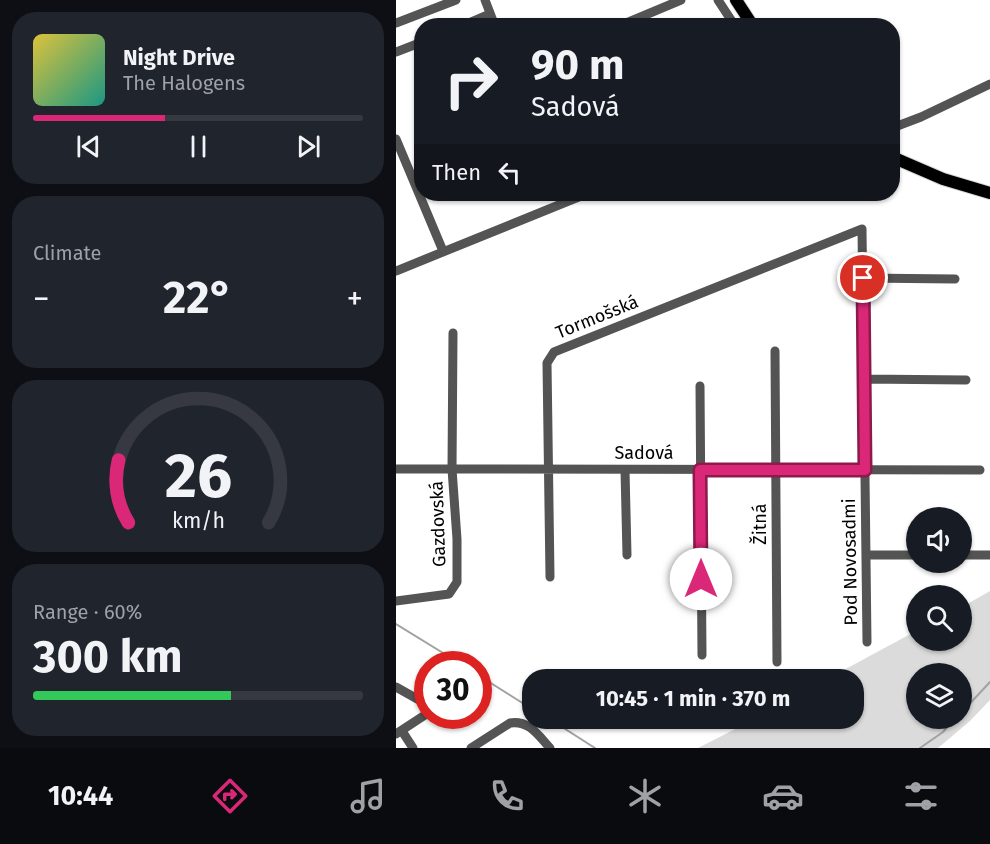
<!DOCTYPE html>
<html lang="en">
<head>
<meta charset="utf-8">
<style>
	body { margin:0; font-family:"Fira Sans",sans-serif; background:#20242c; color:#f1f3f6; height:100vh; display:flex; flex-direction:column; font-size:22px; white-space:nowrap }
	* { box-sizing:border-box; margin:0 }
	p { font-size:20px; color:#9ea1a6 }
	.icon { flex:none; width:33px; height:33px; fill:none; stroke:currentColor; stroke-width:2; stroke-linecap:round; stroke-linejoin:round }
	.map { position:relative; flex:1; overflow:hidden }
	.sheet { display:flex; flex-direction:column; gap:12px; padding:12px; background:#0d0f14; width:396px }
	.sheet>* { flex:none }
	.banner { position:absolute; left:18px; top:18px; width:486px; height:183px; border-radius:24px; box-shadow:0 2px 4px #0004; background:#171b24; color:#f1f3f6; overflow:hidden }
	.tools { position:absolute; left:510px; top:507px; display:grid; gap:12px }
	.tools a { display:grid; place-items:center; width:66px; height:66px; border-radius:50%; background:#171b24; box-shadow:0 2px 4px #0004; font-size:30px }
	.speed { position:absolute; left:18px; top:651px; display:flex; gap:12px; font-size:30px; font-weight:700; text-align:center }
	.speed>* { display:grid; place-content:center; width:78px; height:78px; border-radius:50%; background:#171b24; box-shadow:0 2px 4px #0004; line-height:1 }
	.speed .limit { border:9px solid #d22; background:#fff; color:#111 }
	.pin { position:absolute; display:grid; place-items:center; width:51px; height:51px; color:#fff; margin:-26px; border:3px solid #fff; border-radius:50%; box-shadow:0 2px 6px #0007 }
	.me { position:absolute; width:66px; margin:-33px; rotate:0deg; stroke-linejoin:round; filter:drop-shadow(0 0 4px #0008) }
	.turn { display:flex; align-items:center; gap:21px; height:126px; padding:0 18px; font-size:27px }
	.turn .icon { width:78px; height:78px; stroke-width:2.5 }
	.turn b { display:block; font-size:42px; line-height:51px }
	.then { display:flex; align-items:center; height:57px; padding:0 18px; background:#0003; gap:12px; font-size:22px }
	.big { font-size:45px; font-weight:700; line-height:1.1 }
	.sheet .tile { flex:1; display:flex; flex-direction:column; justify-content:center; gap:9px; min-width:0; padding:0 21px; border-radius:24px; background:#20242c }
	.sheet .dial { align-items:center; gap:0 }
	.dial svg { height:156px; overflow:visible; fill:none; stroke:#363941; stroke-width:7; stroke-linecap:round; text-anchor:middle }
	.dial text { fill:#f1f3f6; stroke:none }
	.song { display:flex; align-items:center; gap:18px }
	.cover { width:72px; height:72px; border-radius:9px; background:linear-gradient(135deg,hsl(50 70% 55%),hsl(170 70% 35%)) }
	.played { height:6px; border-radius:3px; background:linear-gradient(90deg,#db2777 40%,#363941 40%) }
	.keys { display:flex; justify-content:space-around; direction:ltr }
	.heat { display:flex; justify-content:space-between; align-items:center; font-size:33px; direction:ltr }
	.charge { height:9px; border-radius:4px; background:linear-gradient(90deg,#34c759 60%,#363941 0) }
	.trip { position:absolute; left:126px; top:669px; width:342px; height:60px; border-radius:24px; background:#171b24; box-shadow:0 2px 4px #0004; font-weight:700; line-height:60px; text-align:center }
	.dock { display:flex; height:96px; justify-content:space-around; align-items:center; background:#090b0e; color:#9ea1a6 }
	.dock .icon { width:42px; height:42px }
	.dock .active { color:#db2777 }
	.dock b { font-size:27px; color:#f1f3f6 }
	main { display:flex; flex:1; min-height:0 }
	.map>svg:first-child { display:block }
	.green { fill:#dbdbdb; fill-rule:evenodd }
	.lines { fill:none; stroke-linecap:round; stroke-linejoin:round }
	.stream { stroke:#a2a2a2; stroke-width:2 }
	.major-casing { stroke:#dbdbdb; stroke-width:14 }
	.minor { stroke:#545454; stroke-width:9 }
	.major { stroke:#000; stroke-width:12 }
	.route-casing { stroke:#8e194d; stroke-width:15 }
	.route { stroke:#db2777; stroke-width:10 }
	.labels { text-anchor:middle; stroke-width:4.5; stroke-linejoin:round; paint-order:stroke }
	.street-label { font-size:18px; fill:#000; stroke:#fff }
</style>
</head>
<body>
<main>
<section class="sheet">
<div class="tile">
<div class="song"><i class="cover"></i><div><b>Night Drive</b><p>The Halogens</p></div></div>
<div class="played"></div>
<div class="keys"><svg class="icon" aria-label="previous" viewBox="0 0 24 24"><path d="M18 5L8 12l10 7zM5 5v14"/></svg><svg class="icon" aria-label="pause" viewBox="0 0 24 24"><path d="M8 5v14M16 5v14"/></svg><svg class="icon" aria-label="next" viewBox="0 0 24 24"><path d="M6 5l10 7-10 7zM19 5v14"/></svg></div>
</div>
<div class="tile"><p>Climate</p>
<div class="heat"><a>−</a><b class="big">22°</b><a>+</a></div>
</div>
<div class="tile dial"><svg viewBox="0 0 100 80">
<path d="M14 69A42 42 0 1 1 86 69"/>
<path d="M14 69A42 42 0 0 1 9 37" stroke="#db2777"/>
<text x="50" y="56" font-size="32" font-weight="700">26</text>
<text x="50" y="72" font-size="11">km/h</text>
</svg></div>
<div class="tile"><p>Range · 60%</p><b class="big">300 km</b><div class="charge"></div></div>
</section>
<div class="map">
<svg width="594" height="748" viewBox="0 0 594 748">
	<rect width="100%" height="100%" fill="#fff"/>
	<path class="green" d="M594,591V700L574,721L542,748H302L359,719L458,718V680L431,679L520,631V640H566V607ZM520,674H566V718H520Z"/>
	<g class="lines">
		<path class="stream" d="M0,624L65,664
			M82,675L136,709
			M566,712L594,682
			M152,718L199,748
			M524,748L547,732L559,718"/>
		<defs>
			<path id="major" d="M340,0L357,26
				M496,157L547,179L594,193"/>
		</defs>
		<use href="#major" class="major-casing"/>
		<path class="minor" d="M89,0L99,26
			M322,0L339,26
			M0,23L60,0
			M66,26L94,14
			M223,26L285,0
			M0,52L26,42
			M496,128L525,117L594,84
			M0,139L47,251
			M0,271L190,194
			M467,278L559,279
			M379,351L381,662
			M468,379L570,380
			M304,386L306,655
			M0,469H56L57,333
			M229,470L231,555
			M470,555H520
			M566,555H594
			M154,577L151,363L158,352L466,229L471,642
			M0,601L53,594L61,582V539L56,469L584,470
			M0,687L32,705
			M6,731L17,748
			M0,734L32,713
			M75,748L114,723C133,720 142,735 154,748"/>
		<use href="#major" class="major"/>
	</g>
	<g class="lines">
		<defs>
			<path id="route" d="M305,579L304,470H469L467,278"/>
		</defs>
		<use href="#route" class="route-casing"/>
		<use href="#route" class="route"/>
	</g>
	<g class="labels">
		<g class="street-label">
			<text transform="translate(201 317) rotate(-22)" y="6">Tormošská</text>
			<text x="248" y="459">Sadová</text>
			<text transform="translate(42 524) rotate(-92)" y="6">Gazdovská</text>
			<text transform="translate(364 524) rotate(-90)" y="6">Žitná</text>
			<text transform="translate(454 562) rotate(-91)" y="6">Pod Novosadmi</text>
		</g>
	</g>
</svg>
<div class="tools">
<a><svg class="icon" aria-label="sound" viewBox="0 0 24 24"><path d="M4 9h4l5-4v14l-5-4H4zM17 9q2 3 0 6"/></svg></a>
<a><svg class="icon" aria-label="search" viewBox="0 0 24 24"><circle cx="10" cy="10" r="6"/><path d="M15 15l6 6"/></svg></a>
<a><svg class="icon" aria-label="layers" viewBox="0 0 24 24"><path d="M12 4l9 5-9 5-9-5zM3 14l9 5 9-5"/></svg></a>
</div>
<div class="speed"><div class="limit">30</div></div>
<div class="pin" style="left:467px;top:278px;background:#d93025"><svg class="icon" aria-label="arrive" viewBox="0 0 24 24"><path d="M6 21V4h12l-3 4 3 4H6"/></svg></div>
<svg class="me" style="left:305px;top:579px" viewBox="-20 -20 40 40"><circle r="19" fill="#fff"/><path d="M0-13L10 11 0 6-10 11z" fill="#db2777"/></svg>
<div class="trip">10:45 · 1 min · 370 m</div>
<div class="banner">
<div class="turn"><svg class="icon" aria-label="right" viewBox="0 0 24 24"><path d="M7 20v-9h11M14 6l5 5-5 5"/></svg><div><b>90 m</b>Sadová</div></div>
<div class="then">Then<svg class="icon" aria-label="left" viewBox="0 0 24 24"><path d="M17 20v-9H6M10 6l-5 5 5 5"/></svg></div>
</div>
</div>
</main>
<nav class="dock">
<b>10:44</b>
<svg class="icon active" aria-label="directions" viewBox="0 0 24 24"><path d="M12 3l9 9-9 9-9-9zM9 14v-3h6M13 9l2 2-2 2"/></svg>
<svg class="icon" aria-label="music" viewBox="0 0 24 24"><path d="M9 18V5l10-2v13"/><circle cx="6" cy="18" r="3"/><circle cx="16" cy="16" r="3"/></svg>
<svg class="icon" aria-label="phone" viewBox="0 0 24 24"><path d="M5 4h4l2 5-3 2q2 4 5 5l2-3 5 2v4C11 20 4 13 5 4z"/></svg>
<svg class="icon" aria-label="climate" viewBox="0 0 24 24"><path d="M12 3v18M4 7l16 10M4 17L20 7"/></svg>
<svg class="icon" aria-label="car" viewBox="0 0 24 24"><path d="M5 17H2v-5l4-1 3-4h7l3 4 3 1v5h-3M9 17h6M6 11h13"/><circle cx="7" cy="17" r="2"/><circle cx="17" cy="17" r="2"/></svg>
<svg class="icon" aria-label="filters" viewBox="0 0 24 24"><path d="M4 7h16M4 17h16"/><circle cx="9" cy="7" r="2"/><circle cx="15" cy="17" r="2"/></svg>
</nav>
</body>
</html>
